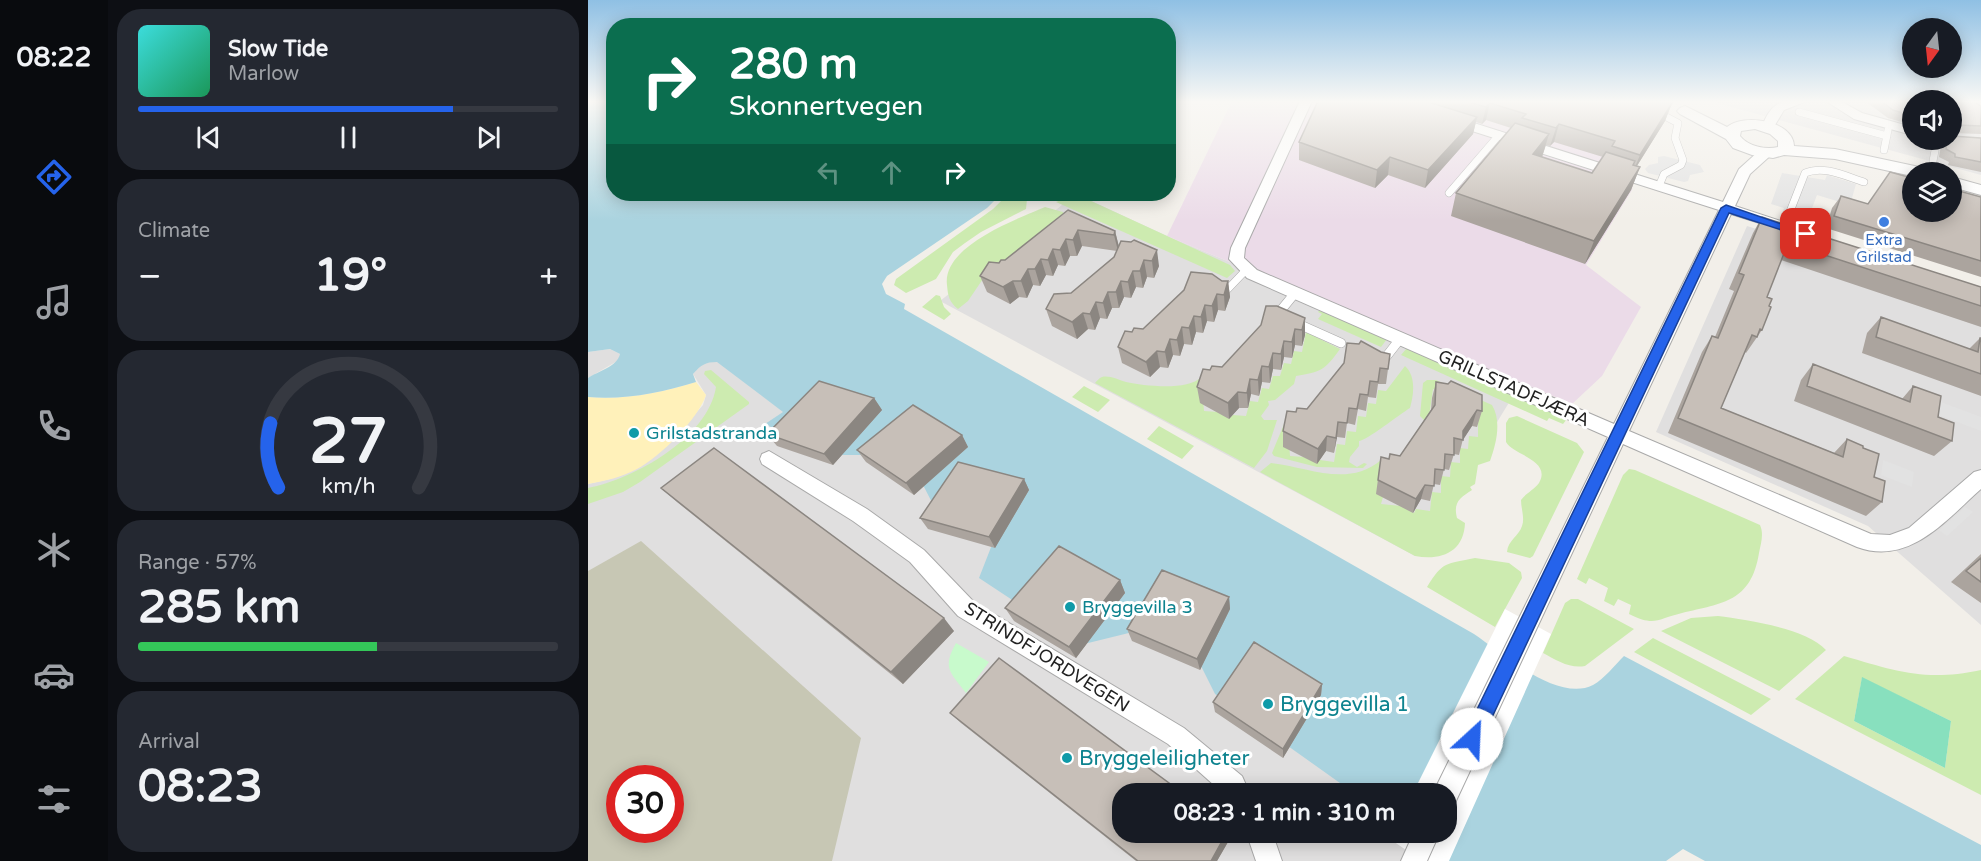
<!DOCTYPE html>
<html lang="en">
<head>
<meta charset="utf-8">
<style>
	body { margin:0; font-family:"Varela Round",sans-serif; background:#242831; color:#f1f3f6; height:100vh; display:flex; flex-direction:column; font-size:22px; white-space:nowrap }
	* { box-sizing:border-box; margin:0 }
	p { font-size:20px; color:#9ea1a6 }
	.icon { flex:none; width:33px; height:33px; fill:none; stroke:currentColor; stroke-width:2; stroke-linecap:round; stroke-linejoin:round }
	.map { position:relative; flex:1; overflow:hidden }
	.details { display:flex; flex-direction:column; gap:9px; padding:9px; background:#0d0f14; width:480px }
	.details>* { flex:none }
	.guide { position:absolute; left:18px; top:18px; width:570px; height:183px; border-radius:24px; box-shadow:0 3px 15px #0003; background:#0b6e4f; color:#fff; overflow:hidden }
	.needle { width:39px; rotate:195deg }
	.tools { position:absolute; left:1314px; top:18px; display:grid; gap:12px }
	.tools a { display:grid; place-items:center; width:60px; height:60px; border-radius:50%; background:#171b24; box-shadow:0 3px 15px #0003; font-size:30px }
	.speed { position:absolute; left:18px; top:765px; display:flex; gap:12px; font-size:30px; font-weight:700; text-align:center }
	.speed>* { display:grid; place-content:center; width:78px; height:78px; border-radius:50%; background:#171b24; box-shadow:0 3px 15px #0003; line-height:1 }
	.speed .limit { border:9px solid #d22; background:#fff; color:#111 }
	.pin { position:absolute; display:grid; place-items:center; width:51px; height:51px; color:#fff; margin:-26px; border-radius:12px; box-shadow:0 3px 9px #0006 }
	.me { position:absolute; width:66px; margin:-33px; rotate:25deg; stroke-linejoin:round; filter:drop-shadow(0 0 4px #0008) }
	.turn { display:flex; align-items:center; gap:21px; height:126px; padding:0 24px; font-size:27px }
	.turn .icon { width:78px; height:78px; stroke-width:2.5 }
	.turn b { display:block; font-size:42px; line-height:51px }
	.lanes { display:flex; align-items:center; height:57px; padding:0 24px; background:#0003; justify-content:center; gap:30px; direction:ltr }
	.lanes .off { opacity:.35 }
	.big { font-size:45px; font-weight:700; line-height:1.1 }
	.details .widget { flex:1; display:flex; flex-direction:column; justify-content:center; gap:9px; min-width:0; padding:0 21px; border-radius:24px; background:#242831 }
	.details .dial { align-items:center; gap:0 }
	.dial svg { height:156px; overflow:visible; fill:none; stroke:#363941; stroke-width:7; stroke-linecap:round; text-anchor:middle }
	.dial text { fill:#f1f3f6; stroke:none }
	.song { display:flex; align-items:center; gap:18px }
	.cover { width:72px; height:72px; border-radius:9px; background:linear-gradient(135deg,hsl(180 70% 55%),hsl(150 70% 35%)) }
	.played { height:6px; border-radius:3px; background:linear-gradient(90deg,#2563eb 75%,#363941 75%) }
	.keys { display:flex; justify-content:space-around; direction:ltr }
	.heat { display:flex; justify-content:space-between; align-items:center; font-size:33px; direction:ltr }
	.charge { height:9px; border-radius:4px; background:linear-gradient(90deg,#34c759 57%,#363941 0) }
	.trip { position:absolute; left:524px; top:783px; width:345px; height:60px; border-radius:24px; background:#171b24; box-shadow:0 3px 15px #0003; font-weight:700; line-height:60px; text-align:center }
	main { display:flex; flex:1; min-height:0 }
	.dock { display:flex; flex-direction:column; width:108px; justify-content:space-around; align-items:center; background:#090b0e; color:#9ea1a6 }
	.dock .icon { width:42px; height:42px }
	.dock .active { color:#2563eb }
	.dock b { font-size:27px; color:#f1f3f6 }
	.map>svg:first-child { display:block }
	.residential { fill:#e0dfdf; fill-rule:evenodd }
	.industrial { fill:#ebdbe8 }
	.construction { fill:#c7c7b4; fill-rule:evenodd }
	.grass { fill:#cdebb0; fill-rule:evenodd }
	.sand { fill:#fff1ba }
	.park { fill:#c8facc }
	.pitch { fill:#88e0be }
	.parking { fill:#e2e2e2 }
	.water { fill:#aad3df }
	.pier { fill:#fff }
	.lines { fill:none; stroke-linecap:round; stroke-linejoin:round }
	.service-far1-casing { stroke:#a9a9a9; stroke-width:8 }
	.service-casing { stroke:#a9a9a9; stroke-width:10 }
	.minor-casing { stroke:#a9a9a9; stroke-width:2 }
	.tertiary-casing { stroke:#a9a9a9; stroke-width:2 }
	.service-far1 { stroke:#fff; stroke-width:7 }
	.service { stroke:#fff; stroke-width:9 }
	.minor { fill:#fff; fill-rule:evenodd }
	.tertiary { fill:#fff; fill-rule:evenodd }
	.wall { fill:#aba49e; fill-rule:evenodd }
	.shaded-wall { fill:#8b8681 }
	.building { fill:#c7bfb8; stroke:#8b8681; stroke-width:1.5 }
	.route { fill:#2563eb; stroke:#184099; stroke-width:1.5 }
	.shop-dot { fill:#3f7fe0; stroke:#fff; stroke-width:2 }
	.culture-dot { fill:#0f9aa8; stroke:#fff; stroke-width:2 }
	.labels { text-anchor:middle; stroke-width:6; stroke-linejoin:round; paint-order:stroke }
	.far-shop-label { font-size:15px; fill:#366cbe; stroke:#fff }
	.street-label { font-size:18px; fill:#222; stroke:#fff }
	.culture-label { font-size:18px; fill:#0d838f; stroke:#fff; text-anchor:start }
	.near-culture-label { font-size:21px; fill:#0d838f; stroke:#fff; text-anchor:start }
</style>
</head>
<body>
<main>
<nav class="dock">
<b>08:22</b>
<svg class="icon active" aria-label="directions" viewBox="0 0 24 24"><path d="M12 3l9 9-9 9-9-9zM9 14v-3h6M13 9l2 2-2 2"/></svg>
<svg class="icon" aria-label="music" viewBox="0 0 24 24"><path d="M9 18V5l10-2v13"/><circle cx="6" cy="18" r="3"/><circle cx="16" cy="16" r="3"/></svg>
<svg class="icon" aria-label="phone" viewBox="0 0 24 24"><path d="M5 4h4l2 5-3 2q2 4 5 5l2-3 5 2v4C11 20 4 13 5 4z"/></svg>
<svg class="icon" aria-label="climate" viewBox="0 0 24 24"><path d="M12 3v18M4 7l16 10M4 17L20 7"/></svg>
<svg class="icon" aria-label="car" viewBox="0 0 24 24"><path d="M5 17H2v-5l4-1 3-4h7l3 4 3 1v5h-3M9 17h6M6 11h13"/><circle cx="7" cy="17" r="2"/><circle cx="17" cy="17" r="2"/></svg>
<svg class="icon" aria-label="filters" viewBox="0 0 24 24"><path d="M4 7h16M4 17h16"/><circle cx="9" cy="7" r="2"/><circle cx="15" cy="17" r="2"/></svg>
</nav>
<section class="details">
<div class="widget">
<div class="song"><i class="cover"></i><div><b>Slow Tide</b><p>Marlow</p></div></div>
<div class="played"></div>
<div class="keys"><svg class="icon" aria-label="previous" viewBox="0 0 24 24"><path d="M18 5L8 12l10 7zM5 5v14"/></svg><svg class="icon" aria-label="pause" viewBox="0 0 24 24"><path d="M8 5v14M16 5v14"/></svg><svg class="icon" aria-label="next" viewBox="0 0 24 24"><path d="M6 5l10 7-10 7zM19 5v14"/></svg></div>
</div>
<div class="widget"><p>Climate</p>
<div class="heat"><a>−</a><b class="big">19°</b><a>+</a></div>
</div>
<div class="widget dial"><svg viewBox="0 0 100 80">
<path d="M14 69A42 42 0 1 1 86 69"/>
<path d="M14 69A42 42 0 0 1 10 36" stroke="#2563eb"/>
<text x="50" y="56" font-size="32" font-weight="700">27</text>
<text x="50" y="72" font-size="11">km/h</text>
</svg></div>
<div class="widget"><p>Range · 57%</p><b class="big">285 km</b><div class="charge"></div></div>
<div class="widget"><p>Arrival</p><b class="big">08:23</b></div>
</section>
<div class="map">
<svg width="1393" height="861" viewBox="0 0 1393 861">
	<rect width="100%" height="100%" fill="#f2efe9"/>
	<path class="residential" d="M1130,101H1324V140H1364V101H1393V175L1129,103Z
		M488,194L579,236L933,383L827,556L352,301Z
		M1159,226L1393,301V625L1280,526L1068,432Z
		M198,334L790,793L534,794V832L819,833L858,861H0V484L22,479L81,444L115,405L118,395L105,374L111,366L119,362H129ZM32,778H82V830H32Z
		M22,349L32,354L31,360L0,378V352Z"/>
	<path class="industrial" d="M644,101H1070L1047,167L1044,190L998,265L1053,307L1014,376L984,404L579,236Z"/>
	<path class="construction" d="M53,541L273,738L244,861H0V571ZM32,778H82V830H32Z"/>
	<path class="grass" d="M420,194H436L439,199L438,209L393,232L377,243L365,252L348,279L318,293L306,285L308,279L405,209Z
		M488,194L642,265L647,271L639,278L468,202Z
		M457,207L475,212L478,217L477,222L401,270L380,301L370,309C361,302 360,296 359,285C354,246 429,219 457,207Z
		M348,295L352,296L356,307L363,314L356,320L334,307Z
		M732,310L799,339L793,347L730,319L734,314L730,312Z
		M718,332L752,349C737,370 733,372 708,376L706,384L687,400L680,401L681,405L673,416L676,420H689L679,451L666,468L507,383C509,381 511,378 514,377C521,375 531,380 538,382C557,386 600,391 613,377L616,411L630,412L641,418L645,415L658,416L662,401L670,402L674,388L681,389L685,376H692L696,363L703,364L706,351L714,352Z
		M819,348L979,419L975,424L961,418L959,421L813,355Z
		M817,366C828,376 826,394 822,408C812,414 778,441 771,441V446L762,457L761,462L769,467L776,463L779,464L775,468L729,467L686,456L684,453L699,417L702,456L716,457L729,463L732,460L746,462L749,444L757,445L759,431L768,432L770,416L778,417L780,403L788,404L790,390L798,391Z
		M123,370L161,402V404L52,482L35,492L0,504V488C46,479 120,438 128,387L116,374L117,371Z
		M839,380H848L904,405C914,422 908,444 902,461L890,465L887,484L882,487L884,490C872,498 865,502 869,518L877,523C876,552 853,561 827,556L672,472L683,463C720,467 760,488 793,460L795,497L793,504L813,506L826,513L828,509L842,511L844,492L853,493V476L862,477L863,462L872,463V448L880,449L881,436L890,437V410L845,389L840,424L832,416L835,383Z
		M496,386L522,400L510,412L484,397Z
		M929,416L989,443L996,452L945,556L942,558L919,552C920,540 931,536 934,526C937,518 933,509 933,500C938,493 946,490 951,483C964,460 925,455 918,442V423L921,418Z
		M571,426L606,446L594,459L559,439Z
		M1041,469L1047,470L1172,525C1176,534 1173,543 1171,553C1163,602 1135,603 1094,613C1069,619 1067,627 1041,614L1043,605L1030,599L1026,606L1016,601L1020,588L1001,578L998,584L989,579L1035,475Z
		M887,558L921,563L933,572L934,578L907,627L839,587C855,561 858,564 887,558Z
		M983,599H990L1046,629L997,666C982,669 968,660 955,653L977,603Z
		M1130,616C1159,620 1218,628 1238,650L1191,691L1073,631L1103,618Z
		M1065,638L1183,699L1163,715L1046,652Z
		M1256,656C1308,671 1337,682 1393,670V795L1207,699ZM1274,678L1363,721L1357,768L1266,721Z"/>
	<path class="sand" d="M108,382L118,395C110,419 72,457 49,469C34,477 17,481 0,484V397C37,400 73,393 108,382Z"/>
	<path class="park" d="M368,643L401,662L378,693C362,672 354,668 368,643Z"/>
	<path class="pitch" d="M1274,677L1363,721L1357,768L1266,721Z"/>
	<path class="parking" d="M1076,156L1112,165L1116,172L1102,175L1100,181L1096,182L1060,173L1057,169L1061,165L1070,163V157Z
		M1194,173L1237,180L1239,175L1268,184L1262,205L1229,195L1218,224L1193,216L1196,208L1183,204Z
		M1350,401L1393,417V431L1348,414Z
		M1295,460L1326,472L1324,487L1293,475Z
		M1377,507L1385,512L1359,536L1351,530Z"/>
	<path class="water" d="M0,101H25L26,194H413L399,208L299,276L294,284L298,294L317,304L316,309L886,634C914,653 970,703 1005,685C1016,679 1027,665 1036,656L1393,845V861H1117L1095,849L1078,861H858V794L766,793L627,694L608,656L553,630L492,645L391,578L407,537L351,516L334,483L289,455H250L212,442L177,424L195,412L129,362C117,362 113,365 105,374L108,382C73,393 37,400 0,397V378C10,371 29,367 32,354L22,349L0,352Z"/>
	<path class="pier" d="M917,609L963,634L861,861H834L802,839L805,833L858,832V794L825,793Z"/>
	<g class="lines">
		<defs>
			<path id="service-far1" d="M1069,112L1090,123L1087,138L1095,160L1093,165L1076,174L1071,186
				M1211,112L1299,136
				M1296,150L1300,130
				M1345,161L1349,140
				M861,193L911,135
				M1196,227L1217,173C1236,165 1257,176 1276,182
				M637,292L658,270"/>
			<path id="service" d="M691,315H689L707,293
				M706,322L753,343
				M794,362L812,339"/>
			<path id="minor" d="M712,101H724L657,248L656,258L669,270L1026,424L1131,210L859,123L857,120L863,116L867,117L1135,202L1151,169L1172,150H1182L1183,153L1182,156L1162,174L1147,206L1199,223L1201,226L1194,230L1143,214L1041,431L1283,534L1302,535L1321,528L1386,472L1393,470V489C1357,521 1321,566 1269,547L1035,444L867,803L858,806V794H846L849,785L1020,437L659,278L641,259L643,248Z
				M1196,101H1219L1196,110L1184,130H1176L1174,127C1178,115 1184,105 1196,101Z
				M1238,101H1252L1274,113L1324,127V135L1266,119Z
				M181,451L279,509L336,550L386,602L596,728L654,776L662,794H636L580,744L370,616L322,562L265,521L174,464L172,459L174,454Z
				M658,832H684L694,861H668Z
				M826,832H852L839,861H813Z"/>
			<path id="tertiary" d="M1097,106L1139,127C1155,113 1205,120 1206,146L1247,149L1336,168L1338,172H1324V176L1247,159L1196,155L1185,158L1164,155L1145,148L1138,139L1092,114L1089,111L1092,108ZM1167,129L1182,134L1190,141V147C1177,150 1160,146 1152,136L1153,131Z
				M1364,177L1393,185V195L1364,187Z"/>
		</defs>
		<use href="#service-far1" class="service-far1-casing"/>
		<use href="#service" class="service-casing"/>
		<use href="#minor" class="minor-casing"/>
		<use href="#tertiary" class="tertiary-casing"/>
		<use href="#service-far1" class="service-far1"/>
		<use href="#service" class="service"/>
		<use href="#minor" class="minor"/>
		<use href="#tertiary" class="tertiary"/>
	</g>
	<path class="wall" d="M730,101H1075L1084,103L1077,121L1049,166L1052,167L1043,190L997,264L863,216L868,193L923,128L898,120L894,124L888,122L885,134L837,188L800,175L787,188L711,160V142ZM966,142L1015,157L1004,173L954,157L958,145L962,146Z
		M1277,101H1324V125L1300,118Z
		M1364,101L1393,106V134L1365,133L1364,135V136L1393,138V172L1360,165L1361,162L1351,157L1354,140H1364Z
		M1328,140H1348L1341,150Z
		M1253,196L1280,204L1393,197V277L1238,228L1244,208Z
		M480,210L527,231L531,247L533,241L571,266L566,278L559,277L555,288L548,287L543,298L536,297L531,308H524L519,319L512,318L507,330L500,329L489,339L464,326L458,309L483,293L526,257L529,251L494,246L489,256H482L477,266L470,265L465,276L458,275L452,286L445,285L439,298L431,297L422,304L399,292L392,276L417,260Z
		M1174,217L1393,287V327L1193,260L1179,297L1174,330L1158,353L1157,352L1133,408L1246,453L1259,439L1275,448L1286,477L1294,502L1278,516L1080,433L1114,352L1124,336L1127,337L1146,291L1141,289L1165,233Z
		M640,281L642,297L637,311L630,310L626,322L619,321L615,333L608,332L604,345L596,344L592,356L585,355L580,368L572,367L562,377L534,363L530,347L544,332L555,329Z
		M1293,317L1381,349L1392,338H1393V396L1274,353L1279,333Z
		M717,318V335L714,346L707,345L704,358L696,357L693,370L685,369L682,383L674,382L671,396L663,394L660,408H651L641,419L612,403L609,387L622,370L634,367Z
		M793,352L802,354L798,384H790L788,398L780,397L778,411L770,409L767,425L759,423L757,438L749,437L746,453L738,451L729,464L695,447V431L708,412L719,409L756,363Z
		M1225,364L1314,399L1325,386L1364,441L1346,456L1206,401L1213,380Z
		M848,382L894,411L889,427L884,426L875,439L871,455L866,454L861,470L856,469L852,485L846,484L842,501L833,499L825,513L788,494L793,457L801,459L812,456L843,410L844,398Z
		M286,398L294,410L245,465L189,446L179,434Z
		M374,435L380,447L326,495L278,462L269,450Z
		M436,479L441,490L407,548L340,529L332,518Z
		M73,488L366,631L315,684L89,502Z
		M1393,554V603L1363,582Z
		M532,580L537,593L488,658L426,621L417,608Z
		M641,597L642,609L612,670L544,641L539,629Z
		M734,684L733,695L695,758L627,712L625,702Z
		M362,713L534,832H644V835L629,861H548L373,723Z"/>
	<path class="shaded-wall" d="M902,103L898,120L894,124L898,107Z
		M1084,103L1077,121L1045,172L1052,155Z
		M889,117L885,134L837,188L840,170Z
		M971,124L966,142L962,146L968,128Z
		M961,134L954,157L945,154Z
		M802,157L800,175L787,188L789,170Z
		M1052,167L1043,190L997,264L1006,241Z
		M490,230L494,246L489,256L485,240Z
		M527,231L531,247L530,251L526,235Z
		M478,239L482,256L477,266L472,250Z
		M465,249L470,265L465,276L460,260Z
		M569,250L571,266L566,278L564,261Z
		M453,259L458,275L452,286L447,269Z
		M556,260L559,277L555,288L552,271Z
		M440,269L445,285L439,298L433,281Z
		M545,271L548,287L543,298L540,282Z
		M425,281L431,297L422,304L415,287Z
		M533,281L536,297L531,308L528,292Z
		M640,281L642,297L637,311L636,295Z
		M520,292L524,308L519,319L515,303Z
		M629,294L630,310L626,322L624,306Z
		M508,302L512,318L507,330L502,314Z
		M617,305L619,321L615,333L613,317Z
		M495,313L500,329L489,339L484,322Z
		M606,316L608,332L604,345L601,328Z
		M717,318V335L714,346V330Z
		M594,327L596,344L592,356L589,340Z
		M707,329V345L704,358V342Z
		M582,339L585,355L580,368L577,352Z
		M696,341V357L693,370V354Z
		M569,351L572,367L562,377L558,362Z
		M685,353V369L682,383L681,367Z
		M674,366V382L671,396L670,380Z
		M662,379L663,394L660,408L659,393Z
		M650,392L651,408L641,419L640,403Z
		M286,398L294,410L245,465L236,454Z
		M889,410L884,426L875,440V431Z
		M750,422L749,437L746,453L748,438Z
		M374,435L380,447L326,495L318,483Z
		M739,436L738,451L729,464L730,449Z
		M436,479L441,490L407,548L401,537Z
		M837,485L833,499L825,513L828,499Z
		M532,580L537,593L488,658L481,647Z
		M641,597L642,609L612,670L609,659Z
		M356,618L366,631L315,684L303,672Z
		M734,684L733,695L695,758V749Z
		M639,832H644V835L629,861H623Z"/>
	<path class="building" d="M730,101H837L889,117L840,170L802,157L789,170L711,142Z
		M878,101H1075L1084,103L1052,155L1024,146L1027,141L971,124L968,128L934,118L938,114L902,103L898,107Z
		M1293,101H1324V116L1305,110Z
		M1364,101H1385L1393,106V126L1370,125L1368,130H1364Z
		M927,123L961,134L945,154L1004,173L1018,152L1047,161L1045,165L1052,167L1006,241L868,193Z
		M1364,133V136L1393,138V162L1367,157V154L1358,149L1359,140H1364Z
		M1302,172L1324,178V212H1364V189L1393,197V261L1246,216L1253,196L1280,204Z
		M480,210L527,231L526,235L490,230L485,240L478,239L472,250L465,249L460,260L453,259L447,269H440L433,281H425L415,287L392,276L401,262L411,263L413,260H417Z
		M1174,217L1393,287V306L1200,243L1179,297L1184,299L1181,306L1183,307L1174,330L1172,329L1169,337L1164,335L1133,408L1255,457L1259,439L1275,446V448L1291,454L1286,477L1297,481L1294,502L1090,418L1124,336L1130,338L1156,275L1151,273Z
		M546,240L569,250L564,261L556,260L552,271H545L540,282L533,281L528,292H520L515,303L508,302L502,314L495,313L484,322L458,309L466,294L483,293L526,257L533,241L543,242Z
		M603,272L624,274L634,281H640L636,295L629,294L624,306L617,305L613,317L606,316L601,328L594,327L589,340L582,339L577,352L569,351L558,362L530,347L537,331L544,332L546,328L555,329L596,290Z
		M678,306H689L717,318L714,330L707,329L704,342L696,341L693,354L685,353L681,367L674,366L670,380L662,379L659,393L650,392L640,403L609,387L615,369L622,370L624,366L634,367L673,325Z
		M1293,317L1390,352L1392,338H1393V374L1288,337Z
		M773,341L793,352L802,354L800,369L792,368L790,382L782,381L780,395L772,394L769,409L761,408L759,423L750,422L748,438L739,436L730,449L695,431L699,411L708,412L709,408L719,409L756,363L759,343L771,344Z
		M1225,364L1322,402L1325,386L1353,396L1350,417L1366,423L1364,441L1219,386Z
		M231,381L286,398L236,454L179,434Z
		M863,381L894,395V411L889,410L875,431V440L866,438V455L857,454L856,470L847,469L846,486L837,485L828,499L790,480L793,457L801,459L802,454L812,456L847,405L848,382L860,384Z
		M325,405L374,435L318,483L269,450Z
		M126,448L356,618L303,672L73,488Z
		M370,462L436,479L401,537L332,518Z
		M471,546L532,580L481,647L417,608Z
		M1393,558V582L1378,571Z
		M574,570L641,597L609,659L539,629Z
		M666,642L734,684L695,749L625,702Z
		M411,658L596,794H534V832H639L623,861H550L362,713Z"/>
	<linearGradient id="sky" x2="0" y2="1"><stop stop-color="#8fc0e4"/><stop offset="0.46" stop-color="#f9f8f5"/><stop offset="1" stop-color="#f9f8f5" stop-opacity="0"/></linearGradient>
	<rect width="1393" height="221" fill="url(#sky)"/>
	<path class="route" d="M1138,205L1223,234L1218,238L1141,213L891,745L884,748L878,745L875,739L878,732L1133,208Z"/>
	<circle class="shop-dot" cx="1296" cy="222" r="6"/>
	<g class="culture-dot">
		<circle cx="46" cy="433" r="6"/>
		<circle cx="482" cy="607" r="6"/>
		<circle cx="680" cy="704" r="6"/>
		<circle cx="479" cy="758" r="6"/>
	</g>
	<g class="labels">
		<g class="far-shop-label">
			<text x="1296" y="245">Extra<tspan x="1296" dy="17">Grilstad</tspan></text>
		</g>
		<g class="street-label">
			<text transform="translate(926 388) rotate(24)" y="6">GRILLSTADFJÆRA</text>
			<text transform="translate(459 657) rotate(32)" y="6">STRINDFJORDVEGEN</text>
		</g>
		<g class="culture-label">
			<text x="58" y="439">Grilstadstranda</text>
			<text x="494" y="613">Bryggevilla 3</text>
		</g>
		<g class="near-culture-label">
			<text x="692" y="711">Bryggevilla 1</text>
			<text x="491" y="765">Bryggeleiligheter</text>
		</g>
	</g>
</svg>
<div class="tools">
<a><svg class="needle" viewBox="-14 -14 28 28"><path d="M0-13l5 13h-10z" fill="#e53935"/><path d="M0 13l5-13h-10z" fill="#9ea1a6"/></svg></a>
<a><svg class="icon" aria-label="sound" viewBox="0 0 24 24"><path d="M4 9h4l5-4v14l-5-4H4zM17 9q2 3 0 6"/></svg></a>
<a><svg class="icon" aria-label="layers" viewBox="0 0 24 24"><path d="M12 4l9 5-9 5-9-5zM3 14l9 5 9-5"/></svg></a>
</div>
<div class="speed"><div class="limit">30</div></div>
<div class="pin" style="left:1218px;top:234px;background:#d93025"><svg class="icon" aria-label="arrive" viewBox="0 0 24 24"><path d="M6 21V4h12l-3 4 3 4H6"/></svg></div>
<svg class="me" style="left:884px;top:739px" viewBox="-20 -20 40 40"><circle r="19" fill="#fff"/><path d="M0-13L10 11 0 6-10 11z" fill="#2563eb"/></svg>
<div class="trip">08:23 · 1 min · 310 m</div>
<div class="guide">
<div class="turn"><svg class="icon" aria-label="right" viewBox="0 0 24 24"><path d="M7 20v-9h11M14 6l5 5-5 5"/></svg><div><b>280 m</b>Skonnertvegen</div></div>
<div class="lanes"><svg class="icon off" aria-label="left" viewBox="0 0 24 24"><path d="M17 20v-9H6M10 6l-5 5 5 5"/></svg><svg class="icon off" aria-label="ahead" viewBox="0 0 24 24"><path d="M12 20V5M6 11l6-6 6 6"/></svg><svg class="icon" aria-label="right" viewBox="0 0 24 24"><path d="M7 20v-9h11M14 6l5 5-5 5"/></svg></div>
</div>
</div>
</main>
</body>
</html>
